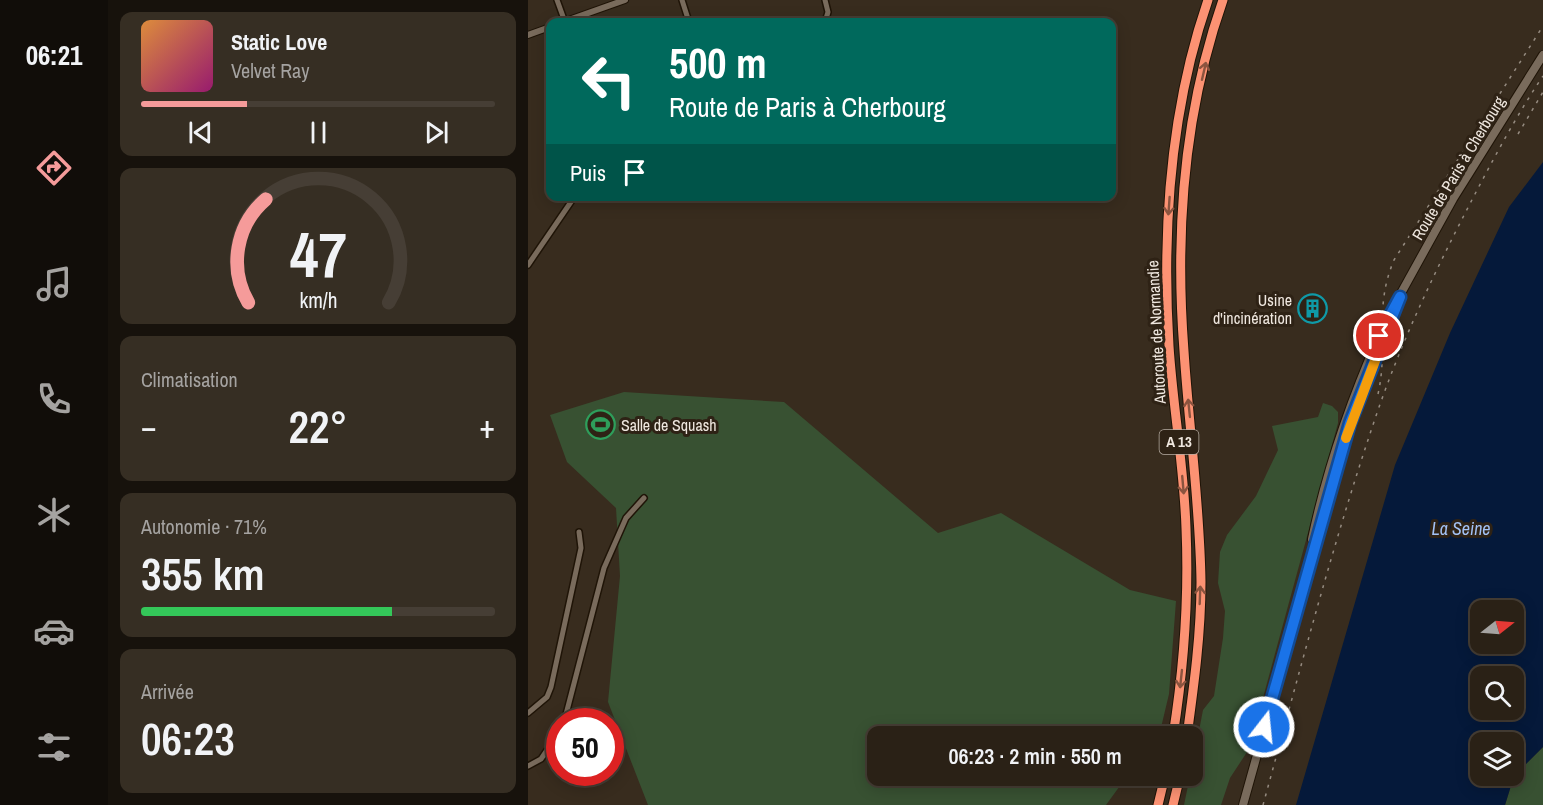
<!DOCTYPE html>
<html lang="fr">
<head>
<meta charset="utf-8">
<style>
	body { margin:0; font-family:"Archivo Narrow",sans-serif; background:#362e23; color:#f1f3f6; height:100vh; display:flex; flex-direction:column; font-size:22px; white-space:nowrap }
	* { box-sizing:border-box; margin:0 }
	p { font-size:20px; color:#a5a3a1 }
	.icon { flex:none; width:33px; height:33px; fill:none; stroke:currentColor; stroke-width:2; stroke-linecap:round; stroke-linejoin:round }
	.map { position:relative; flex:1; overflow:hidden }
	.drawer { display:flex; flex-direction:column; gap:12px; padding:12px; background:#17120c; width:420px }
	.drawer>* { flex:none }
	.top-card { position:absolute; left:18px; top:18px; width:570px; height:183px; border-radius:12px; box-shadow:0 3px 15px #0003,0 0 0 2px #463e35; background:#00695c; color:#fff; overflow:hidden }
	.needle { width:39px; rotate:73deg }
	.tools { position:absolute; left:942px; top:600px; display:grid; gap:12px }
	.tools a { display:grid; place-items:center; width:54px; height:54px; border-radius:12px; background:#2a2116; box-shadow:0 3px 15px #0003,0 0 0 2px #463e35; font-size:30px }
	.speed { position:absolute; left:18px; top:708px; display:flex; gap:12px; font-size:30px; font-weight:700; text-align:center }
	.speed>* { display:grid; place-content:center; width:78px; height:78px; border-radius:50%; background:#2a2116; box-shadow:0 3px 15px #0003,0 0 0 2px #463e35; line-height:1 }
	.speed .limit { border:9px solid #d22; background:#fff; color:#111 }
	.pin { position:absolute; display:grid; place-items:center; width:51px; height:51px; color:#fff; margin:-26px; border:3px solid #fff; border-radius:50%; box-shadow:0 2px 6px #0007 }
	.me { position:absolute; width:66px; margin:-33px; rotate:16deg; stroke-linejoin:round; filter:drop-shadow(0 0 4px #0008) }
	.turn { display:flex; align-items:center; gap:21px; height:126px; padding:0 24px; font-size:27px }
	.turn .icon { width:78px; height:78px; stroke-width:2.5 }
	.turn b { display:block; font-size:42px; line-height:51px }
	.then { display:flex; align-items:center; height:57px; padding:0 24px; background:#0003; gap:12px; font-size:22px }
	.big { font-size:45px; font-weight:600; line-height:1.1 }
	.drawer .tile { flex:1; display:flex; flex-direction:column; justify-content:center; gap:9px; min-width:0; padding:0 21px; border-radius:12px; background:#362e23 }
	.drawer .dial { align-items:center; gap:0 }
	.dial svg { height:156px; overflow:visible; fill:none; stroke:#463e35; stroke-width:7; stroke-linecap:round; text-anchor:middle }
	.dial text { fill:#f1f3f6; stroke:none }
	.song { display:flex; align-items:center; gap:18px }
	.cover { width:72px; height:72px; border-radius:9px; background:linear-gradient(135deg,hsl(30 70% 55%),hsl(320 70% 35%)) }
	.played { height:6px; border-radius:3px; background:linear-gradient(90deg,#f59b9a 30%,#463e35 30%) }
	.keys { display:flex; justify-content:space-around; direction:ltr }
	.heat { display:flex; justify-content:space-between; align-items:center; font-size:33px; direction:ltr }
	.charge { height:9px; border-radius:4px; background:linear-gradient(90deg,#34c759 71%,#463e35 0) }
	.trip { position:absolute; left:339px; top:726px; width:336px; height:60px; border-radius:12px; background:#2a2116; box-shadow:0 3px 15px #0003,0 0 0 2px #463e35; font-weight:600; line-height:60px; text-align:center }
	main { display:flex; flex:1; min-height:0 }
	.tab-bar { display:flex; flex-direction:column; width:108px; justify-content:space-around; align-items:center; background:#110d09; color:#a5a3a1 }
	.tab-bar .icon { width:42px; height:42px }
	.tab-bar .current { color:#f59b9a }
	.tab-bar b { font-size:27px; color:#f1f3f6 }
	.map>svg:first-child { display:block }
	.green { fill:#385132 }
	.water { fill:#05193a; fill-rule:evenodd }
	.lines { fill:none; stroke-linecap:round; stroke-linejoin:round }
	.minor-casing { stroke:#1f1407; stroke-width:8 }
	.tertiary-casing { stroke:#1f1407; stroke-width:8 }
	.secondary-casing { stroke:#1f1407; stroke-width:10 }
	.motorway-casing { stroke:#1f1407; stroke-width:11 }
	.minor { stroke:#796b5c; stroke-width:5 }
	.tertiary { stroke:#796b5c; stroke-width:6 }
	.secondary { stroke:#796b5c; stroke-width:8 }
	.motorway { stroke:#fc9273; stroke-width:9 }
	.rail { stroke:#968c81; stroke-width:1.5; stroke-dasharray:3 6; stroke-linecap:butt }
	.secondary-bridge-casing { stroke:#1f1407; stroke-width:10; stroke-linecap:butt }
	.secondary-bridge { stroke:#796b5c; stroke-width:8 }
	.oneway { stroke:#8b543f }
	.route-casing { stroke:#114b97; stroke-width:15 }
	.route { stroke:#1a73e8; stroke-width:10 }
	.slow { stroke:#f59e0b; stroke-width:10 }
	.labels { text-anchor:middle; stroke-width:6; stroke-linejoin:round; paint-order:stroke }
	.shield { fill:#2e2215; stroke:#b5aca2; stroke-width:1.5 }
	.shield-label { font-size:15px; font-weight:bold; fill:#efe7df }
	.street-label { font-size:16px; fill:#efe7df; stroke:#2e2215 }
	.poi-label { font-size:16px; fill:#efe7df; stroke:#2e2215; text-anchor:end }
	.water-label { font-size:18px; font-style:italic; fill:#a3c2f5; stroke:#2e2215 }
</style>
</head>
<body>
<main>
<nav class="tab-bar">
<b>06:21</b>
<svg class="icon current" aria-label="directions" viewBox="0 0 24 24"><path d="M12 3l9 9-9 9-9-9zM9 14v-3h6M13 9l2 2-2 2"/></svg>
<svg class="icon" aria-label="music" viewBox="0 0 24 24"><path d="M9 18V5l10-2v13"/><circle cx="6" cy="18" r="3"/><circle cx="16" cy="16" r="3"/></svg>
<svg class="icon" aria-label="phone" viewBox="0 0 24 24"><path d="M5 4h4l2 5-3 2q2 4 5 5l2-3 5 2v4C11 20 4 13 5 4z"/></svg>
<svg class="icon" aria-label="climate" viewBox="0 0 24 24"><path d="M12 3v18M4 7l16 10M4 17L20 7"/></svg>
<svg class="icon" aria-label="car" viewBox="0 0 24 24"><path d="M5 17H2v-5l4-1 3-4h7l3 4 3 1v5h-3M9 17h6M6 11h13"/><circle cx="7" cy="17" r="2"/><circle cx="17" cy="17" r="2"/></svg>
<svg class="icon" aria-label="filters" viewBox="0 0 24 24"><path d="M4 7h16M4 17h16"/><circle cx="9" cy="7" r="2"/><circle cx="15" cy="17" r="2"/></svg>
</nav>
<section class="drawer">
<div class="tile">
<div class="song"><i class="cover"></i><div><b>Static Love</b><p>Velvet Ray</p></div></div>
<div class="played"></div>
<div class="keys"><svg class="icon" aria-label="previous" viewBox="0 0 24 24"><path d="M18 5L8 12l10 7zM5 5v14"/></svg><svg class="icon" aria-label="pause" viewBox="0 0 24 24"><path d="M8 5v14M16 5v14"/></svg><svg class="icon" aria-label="next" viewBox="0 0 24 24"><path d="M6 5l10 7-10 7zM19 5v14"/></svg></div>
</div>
<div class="tile dial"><svg viewBox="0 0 100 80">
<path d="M14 69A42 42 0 1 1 86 69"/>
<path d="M14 69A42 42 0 0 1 23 16" stroke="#f59b9a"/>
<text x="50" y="56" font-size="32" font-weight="700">47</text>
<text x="50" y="72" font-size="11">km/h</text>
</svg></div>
<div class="tile"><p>Climatisation</p>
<div class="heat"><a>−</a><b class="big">22°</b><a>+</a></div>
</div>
<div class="tile"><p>Autonomie · 71%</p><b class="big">355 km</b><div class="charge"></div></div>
<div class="tile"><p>Arrivée</p><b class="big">06:23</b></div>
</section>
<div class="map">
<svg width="1015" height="805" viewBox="0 0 1015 805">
	<rect width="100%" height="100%" fill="#382c1e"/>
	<path class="green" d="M96,392L256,402L410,533L473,513L602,590L648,601L641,694L631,736H350V776L621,777L594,783L578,805H120L80,702L92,576L88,508L39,462L22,415Z
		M795,403L804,406L810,412V423L721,749L702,778L693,805H656L662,776H664L665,762L675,710L686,696L695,638L697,611L690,583L692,552L699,535L728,496L750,450L744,426L790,417Z
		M1015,747V805H977L986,776Z"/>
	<path class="water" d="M1015,162V747L986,776L977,805H768L867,465L922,333L981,207ZM952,610H986V644H952ZM952,676H986V710H952ZM952,742H986V776H952Z"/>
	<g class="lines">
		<defs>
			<path id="minor" d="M29,0L37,22
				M154,0L161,22
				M297,0L300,12L297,22
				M0,265L47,196
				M0,713L19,697L23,687L53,548L51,532
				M36,722L76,568L98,518L116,498
				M0,766L13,759L32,731"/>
			<path id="tertiary" d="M35,22L97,0
				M0,35L22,27"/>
			<path id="secondary" d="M856,324L925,199L1015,55
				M856,338L865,315
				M784,539C799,468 822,402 851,336
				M715,805L816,444L851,349"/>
			<path id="motorway" d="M645,736C656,667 661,598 658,528C656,467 645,407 641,346C634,231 642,110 680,0
				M659,736C666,685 673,634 673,582C672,505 661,428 656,351C647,234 656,111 695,0
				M630,805L637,776
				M645,805L652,776"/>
		</defs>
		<use href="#minor" class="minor-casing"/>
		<use href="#tertiary" class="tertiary-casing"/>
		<use href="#secondary" class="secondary-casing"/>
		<use href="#motorway" class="motorway-casing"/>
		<use href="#minor" class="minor"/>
		<use href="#tertiary" class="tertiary"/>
		<use href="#secondary" class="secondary"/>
		<use href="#motorway" class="motorway"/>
		<path class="rail" d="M990,134L1015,92
			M850,394C861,346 845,309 866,260L1015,26
			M735,805C771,674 805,542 849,413C875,337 910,265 947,194C968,154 990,113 1015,76"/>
		<defs>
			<path id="secondary-bridge" d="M851,336L856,324
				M851,349L856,338"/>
		</defs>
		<use href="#secondary-bridge" class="secondary-bridge-casing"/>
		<use href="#secondary-bridge" class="secondary-bridge"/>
	</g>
	<defs><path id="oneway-shaft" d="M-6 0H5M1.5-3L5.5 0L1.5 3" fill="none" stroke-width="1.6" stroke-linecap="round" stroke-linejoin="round" transform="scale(1.5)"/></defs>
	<g class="oneway">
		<use href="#oneway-shaft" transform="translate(676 71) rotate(-77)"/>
		<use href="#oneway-shaft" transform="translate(641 206) rotate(94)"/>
		<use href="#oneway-shaft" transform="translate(661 408) rotate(-96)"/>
		<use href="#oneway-shaft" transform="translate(655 485) rotate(85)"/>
		<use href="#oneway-shaft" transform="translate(672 595) rotate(-88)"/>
		<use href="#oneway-shaft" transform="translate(653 679) rotate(96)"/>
	</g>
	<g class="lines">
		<defs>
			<path id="route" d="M736,727L822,423L872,297L851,336"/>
		</defs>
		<use href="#route" class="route-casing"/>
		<use href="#route" class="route"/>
		<path class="slow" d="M818,438L853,345"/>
	</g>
	<defs>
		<symbol id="building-ring" viewBox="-11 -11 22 22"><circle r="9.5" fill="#2e2215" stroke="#0f9aa8" stroke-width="1.5"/><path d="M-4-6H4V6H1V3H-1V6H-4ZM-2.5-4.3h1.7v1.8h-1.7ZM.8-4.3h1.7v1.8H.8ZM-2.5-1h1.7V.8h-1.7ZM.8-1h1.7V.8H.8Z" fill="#0f9aa8"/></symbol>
		<symbol id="stadium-ring" viewBox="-11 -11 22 22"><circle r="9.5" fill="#2e2215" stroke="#2e9e5b" stroke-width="1.5"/><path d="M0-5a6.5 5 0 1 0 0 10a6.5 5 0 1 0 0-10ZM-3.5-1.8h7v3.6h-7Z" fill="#2e9e5b"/></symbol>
	</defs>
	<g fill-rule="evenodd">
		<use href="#building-ring" x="768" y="292" width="33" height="33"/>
		<use href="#stadium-ring" x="56" y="408" width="33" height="33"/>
	</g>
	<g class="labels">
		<rect class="shield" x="631.5" y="430" width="39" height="24" rx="4.5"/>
		<g class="shield-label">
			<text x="651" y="447">A 13</text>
		</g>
		<g class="street-label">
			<text transform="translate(930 168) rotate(-59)" y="6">Route de Paris à Cherbourg</text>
			<text transform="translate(628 332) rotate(-93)" y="6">Autoroute de Normandie</text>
		</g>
		<g class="poi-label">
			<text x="764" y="306">Usine<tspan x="764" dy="18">d'incinération</tspan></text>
			<text x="93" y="431" text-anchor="start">Salle de Squash</text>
		</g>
		<g class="water-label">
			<text x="933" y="535">La Seine</text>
		</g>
	</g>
</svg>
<div class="tools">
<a><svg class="needle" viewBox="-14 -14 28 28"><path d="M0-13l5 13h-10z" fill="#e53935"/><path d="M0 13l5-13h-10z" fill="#a5a3a1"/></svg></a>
<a><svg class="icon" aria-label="search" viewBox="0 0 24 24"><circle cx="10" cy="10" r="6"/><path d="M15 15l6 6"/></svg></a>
<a><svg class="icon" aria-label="layers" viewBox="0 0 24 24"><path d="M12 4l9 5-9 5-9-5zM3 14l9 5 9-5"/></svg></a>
</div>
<div class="speed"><div class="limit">50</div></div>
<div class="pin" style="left:851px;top:336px;background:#d93025"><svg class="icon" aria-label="arrive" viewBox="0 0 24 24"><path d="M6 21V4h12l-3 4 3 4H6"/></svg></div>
<svg class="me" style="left:736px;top:727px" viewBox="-20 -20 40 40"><circle r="17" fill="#1a73e8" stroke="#fff" stroke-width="3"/><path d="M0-11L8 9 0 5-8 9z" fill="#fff"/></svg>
<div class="trip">06:23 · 2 min · 550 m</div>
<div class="top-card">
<div class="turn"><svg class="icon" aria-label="left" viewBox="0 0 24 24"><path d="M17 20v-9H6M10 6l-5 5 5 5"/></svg><div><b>500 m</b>Route de Paris à Cherbourg</div></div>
<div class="then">Puis<svg class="icon" aria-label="arrive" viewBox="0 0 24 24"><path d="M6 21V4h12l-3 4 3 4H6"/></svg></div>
</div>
</div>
</main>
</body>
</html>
